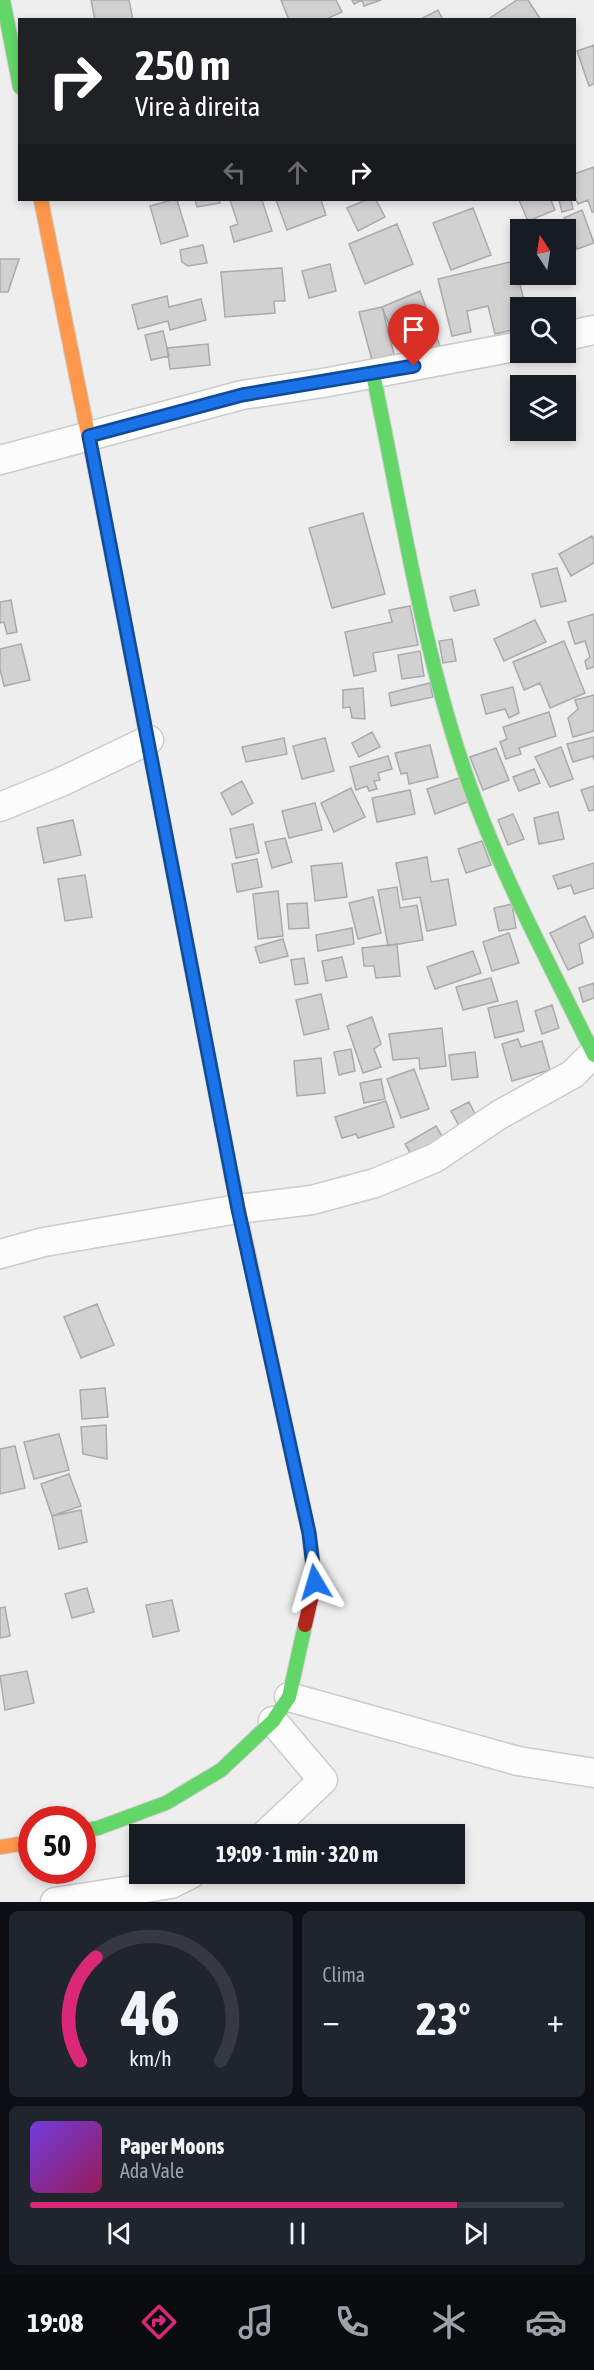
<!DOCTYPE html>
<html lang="pt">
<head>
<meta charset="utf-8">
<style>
	body { margin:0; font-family:"Asap Condensed",sans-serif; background:#20242c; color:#f1f3f6; height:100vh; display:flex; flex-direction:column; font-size:22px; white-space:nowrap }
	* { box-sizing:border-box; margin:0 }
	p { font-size:20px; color:#9ea1a6 }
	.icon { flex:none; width:33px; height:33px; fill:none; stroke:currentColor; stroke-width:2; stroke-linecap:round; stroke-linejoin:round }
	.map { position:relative; height:1902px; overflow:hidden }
	.panel { display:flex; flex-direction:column; gap:9px; padding:9px; background:#0d0f14; flex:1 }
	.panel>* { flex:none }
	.guide { position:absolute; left:18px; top:18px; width:558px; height:183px; border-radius:0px; box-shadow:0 3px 9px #0003; background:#202124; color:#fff; overflow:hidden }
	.needle { width:39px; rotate:348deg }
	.buttons { position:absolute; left:510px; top:219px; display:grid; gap:12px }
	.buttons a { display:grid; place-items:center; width:66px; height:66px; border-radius:0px; background:#171b24; box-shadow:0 3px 9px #0003; font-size:30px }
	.speed { position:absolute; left:18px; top:1806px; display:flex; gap:12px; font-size:30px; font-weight:700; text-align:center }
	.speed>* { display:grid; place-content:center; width:78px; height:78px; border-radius:50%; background:#171b24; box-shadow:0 3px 9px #0003; line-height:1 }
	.speed .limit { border:9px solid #d22; background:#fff; color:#111 }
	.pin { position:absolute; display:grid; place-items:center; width:51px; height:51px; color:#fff; margin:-62px -26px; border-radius:50% 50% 50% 0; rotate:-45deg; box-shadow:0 0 6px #0007 }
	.pin .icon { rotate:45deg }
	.me { position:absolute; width:66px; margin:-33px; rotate:353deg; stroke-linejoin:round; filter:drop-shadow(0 0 4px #0008) }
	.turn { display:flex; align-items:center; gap:21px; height:126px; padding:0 18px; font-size:27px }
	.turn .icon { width:78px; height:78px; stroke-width:2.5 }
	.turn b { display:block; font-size:42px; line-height:51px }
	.lanes { display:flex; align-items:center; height:57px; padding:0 18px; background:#0003; justify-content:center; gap:30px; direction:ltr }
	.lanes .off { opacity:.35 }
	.big { font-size:45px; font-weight:700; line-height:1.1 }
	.panel .tile { flex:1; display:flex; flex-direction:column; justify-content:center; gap:9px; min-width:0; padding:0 21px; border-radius:9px; background:#20242c }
	.panel .dial { align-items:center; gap:0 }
	.dial svg { height:156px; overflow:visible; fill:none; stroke:#363941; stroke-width:7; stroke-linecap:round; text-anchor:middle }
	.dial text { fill:#f1f3f6; stroke:none }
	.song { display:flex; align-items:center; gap:18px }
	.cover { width:72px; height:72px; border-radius:9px; background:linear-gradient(135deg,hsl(260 70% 55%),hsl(330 70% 35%)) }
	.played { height:6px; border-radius:3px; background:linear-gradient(90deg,#db2777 80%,#363941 80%) }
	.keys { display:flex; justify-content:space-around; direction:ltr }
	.heat { display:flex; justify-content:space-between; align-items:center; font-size:33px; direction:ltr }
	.panel .tiles { flex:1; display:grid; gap:9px; grid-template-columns:1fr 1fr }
	.tile:last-child { grid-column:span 2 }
	.trip { position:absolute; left:129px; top:1824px; width:336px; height:60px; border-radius:0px; background:#171b24; box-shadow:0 3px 9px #0003; font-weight:700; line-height:60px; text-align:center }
	.tabs { display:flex; height:96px; justify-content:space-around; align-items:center; background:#090b0e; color:#9ea1a6 }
	.tabs .icon { width:42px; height:42px }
	.tabs .current { color:#db2777 }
	.tabs b { font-size:27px; color:#f1f3f6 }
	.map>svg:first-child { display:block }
	.building { fill:#d1d1d1; stroke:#aaa; stroke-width:1.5 }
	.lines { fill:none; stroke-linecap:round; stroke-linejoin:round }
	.street-casing { stroke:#cbcbcb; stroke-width:31 }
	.fast-casing { stroke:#cbcbcb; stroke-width:16 }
	.slow-casing { stroke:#cbcbcb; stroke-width:16 }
	.jam-casing { stroke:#cbcbcb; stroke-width:16 }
	.street { stroke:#fcfcfc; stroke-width:28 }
	.fast { stroke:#63d668; stroke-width:14 }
	.slow { stroke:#ff974d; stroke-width:14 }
	.jam { stroke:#b3261e; stroke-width:14 }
	.route-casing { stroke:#114b97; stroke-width:15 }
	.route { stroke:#1a73e8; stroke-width:10 }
</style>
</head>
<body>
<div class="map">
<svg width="594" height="1902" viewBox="0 0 594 1902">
	<rect width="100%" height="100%" fill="#eee"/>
	<path class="building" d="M91,0H129L133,20H95Z
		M281,0H336L342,12L324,20H289Z
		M352,0H381L364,6L362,0L354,4Z
		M517,0H528L541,20H487Z
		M438,10L443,20H419Z
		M594,45V84L589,86L577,51Z
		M594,167V212H592L588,200L578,204L574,194V174Z
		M172,200H177L188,236L161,244L150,206Z
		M195,200H219L220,203L197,207Z
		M230,200H262L272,231L234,242L230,227L238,224Z
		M276,200H321L326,215L287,230Z
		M366,200H376L385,217L358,231L347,208Z
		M519,200H551L555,210L528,221Z
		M559,200H571L573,209L562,212Z
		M473,208L491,255L451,270L433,223Z
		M582,210L594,243L577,249L564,218Z
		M397,224L413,264L365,284L349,244Z
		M203,245L207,263L188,266L182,262L180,250Z
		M0,259H19L8,292H0Z
		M514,261L526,308H520V328L495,334L488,306L467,311L471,332L452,336L438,279Z
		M330,264L336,291L309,298L302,271Z
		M282,268L285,301H274L275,313L225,317L221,272Z
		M420,291L440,346L424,352L413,322L391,329L382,307Z
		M167,296L169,307L201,299L206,320L170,330L168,321L138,329L132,305Z
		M382,307L394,354L372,360L359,312Z
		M163,331L169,356L151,360L145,335Z
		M208,344L210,365L170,369L167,348Z
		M363,513L385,594L332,608L309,528Z
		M592,536L594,540V563L571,576L559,554Z
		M557,568L566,601L541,607L532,574Z
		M475,590L479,605L454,611L450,597Z
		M11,600L17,632L7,634L4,622L0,623V602Z
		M410,606L418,645L373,653L376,671L354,676L345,632L392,622L389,610Z
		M594,614V667L587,669L585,661L590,657L585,641L575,644L568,622Z
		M535,620L546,642L504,661L494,639Z
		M452,639L456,661L443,663L439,641Z
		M564,641L585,693L550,708L540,683L524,690L513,662Z
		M21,644L30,680L4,686L0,669V649Z
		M420,651L424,676L402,679L398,655Z
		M430,683L433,697L391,706L389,693Z
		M513,687L519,713L509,718L505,709L486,714L481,695Z
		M363,688L365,719L352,718L350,707L343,708V690Z
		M594,695V731L573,737L568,718L578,709L575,700Z
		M549,712L556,736L519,748L521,754L506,759L500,742L507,739L503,727Z
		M372,732L380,747L359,757L352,743Z
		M594,737V760L593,756L573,762L567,744Z
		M284,738L287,754L246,762L242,747Z
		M325,738L334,771L302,779L293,746Z
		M430,745L438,777L409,784L407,773L401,774L395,753Z
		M561,747L573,779L550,787L535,757Z
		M496,748L509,780L483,790L470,757Z
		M388,756L392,769L378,773L380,780L374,781L377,789L369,791L367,786L356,790L350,767Z
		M534,769L540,783L519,791L513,777Z
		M462,777L470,801L435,814L427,789Z
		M242,781L253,803L232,815L221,793Z
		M594,786V810L589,811L581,790Z
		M351,788L365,817L334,832L321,803Z
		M410,790L415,814L377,822L372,798Z
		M315,803L322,830L289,838L282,811Z
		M558,812L564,839L539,844L534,818Z
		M513,814L524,839L508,845L498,820Z
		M73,820L81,855L44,863L37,828Z
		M253,824L259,853L236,858L230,829Z
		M285,838L292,862L272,868L265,842Z
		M482,841L491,865L466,873L458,849Z
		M427,857L431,882L448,879L456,925L427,931L420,897L403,900L396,863Z
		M257,859L262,887L237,892L232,864Z
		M342,863L347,897L315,901L311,866Z
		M594,863V888L574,894L571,885L558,889L553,876Z
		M85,875L92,917L65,921L58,879Z
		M397,887L400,908L417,905L423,940L388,946L378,890Z
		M278,891L283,936L258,939L253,894Z
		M373,897L381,933L358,939L349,903Z
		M307,903L309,928L289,929L287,904Z
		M512,904L516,928L499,931L494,908Z
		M585,916L594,937L579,944L583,963L568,970L550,933Z
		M352,928L354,944L318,951L316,935Z
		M509,933L519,963L492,971L483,942Z
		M283,939L288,956L260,963L255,947Z
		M397,944L400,976L376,978L374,966H364L362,948Z
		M473,951L481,973L435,989L427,967Z
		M342,957L347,977L326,981L322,961Z
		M304,958L308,983L295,985L291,960Z
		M491,978L498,1001L463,1010L456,987Z
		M594,983V998L583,1002L579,988Z
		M321,994L329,1029L304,1035L296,1000Z
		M517,1001L524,1031L495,1038L488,1008Z
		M552,1005L559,1028L542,1034L535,1011Z
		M372,1017L381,1044L374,1049L381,1067L363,1073L347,1026Z
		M442,1028L446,1066L420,1069L419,1058L393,1060L389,1034Z
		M518,1039L521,1047L542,1041L550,1070L512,1081L502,1044Z
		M351,1049L355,1071L339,1075L334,1052Z
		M475,1052L478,1077L452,1080L449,1055Z
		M321,1058L325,1093L297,1096L294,1061Z
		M414,1069L429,1109L401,1118L387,1079Z
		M381,1079L385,1099L364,1103L360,1083Z
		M386,1101L394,1127L358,1138L356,1134L342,1138L335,1117Z
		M469,1102L480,1124L463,1133L451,1111Z
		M436,1126L446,1143L415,1161L405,1144Z
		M97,1304L114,1345L81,1358L64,1317Z
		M105,1388L108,1417L82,1419L80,1390Z
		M106,1425L107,1459L83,1454L81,1427Z
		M59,1434L69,1470L34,1479L24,1442Z
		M15,1446L25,1488L0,1494V1449Z
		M69,1474L81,1506L52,1516L41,1484Z
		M81,1510L87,1542L59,1549L52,1516Z
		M87,1588L94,1612L72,1618L65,1594Z
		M172,1600L179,1631L153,1637L146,1605Z
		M5,1607L10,1636L0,1638V1608Z
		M27,1671L34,1703L5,1710L0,1676Z"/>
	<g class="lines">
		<defs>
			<path id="street" d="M566,336L594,330
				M0,460L242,395L323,383L520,346
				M0,807L61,782L149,740
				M0,1254L44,1242L238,1209L312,1200L375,1183L435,1158L499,1115L573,1074L594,1053
				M289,1697L518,1761L594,1773
				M266,1834L323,1780L273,1721
				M55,1902L171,1884L191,1874"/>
			<path id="fast" d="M3,0L20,87
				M373,374C401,507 422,649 467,778C500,874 550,964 594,1055
				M100,494L232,1178
				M82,1831L98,1828L166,1803L221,1770L273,1721L289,1697L305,1625"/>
			<path id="slow" d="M41,200L100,494
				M232,1178L292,1456
				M0,1847L32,1842"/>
			<path id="jam" d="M292,1456L309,1533L315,1582L305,1625"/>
		</defs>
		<use href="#street" class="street-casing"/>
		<use href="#fast" class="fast-casing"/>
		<use href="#slow" class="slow-casing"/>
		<use href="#jam" class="jam-casing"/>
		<use href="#street" class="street"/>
		<use href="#fast" class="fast"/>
		<use href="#slow" class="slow"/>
		<use href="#jam" class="jam"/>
	</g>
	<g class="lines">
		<defs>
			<path id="route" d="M315,1582L309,1533L238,1209L89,436L242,395L414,366"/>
		</defs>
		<use href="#route" class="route-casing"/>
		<use href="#route" class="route"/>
	</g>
</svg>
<div class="buttons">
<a><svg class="needle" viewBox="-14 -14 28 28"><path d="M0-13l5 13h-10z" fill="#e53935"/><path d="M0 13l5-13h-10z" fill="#9ea1a6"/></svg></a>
<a><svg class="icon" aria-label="search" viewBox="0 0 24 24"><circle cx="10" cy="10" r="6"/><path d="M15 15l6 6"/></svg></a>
<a><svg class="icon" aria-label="layers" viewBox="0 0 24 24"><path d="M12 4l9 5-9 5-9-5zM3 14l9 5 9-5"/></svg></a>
</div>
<div class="speed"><div class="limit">50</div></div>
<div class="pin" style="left:414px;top:366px;background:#d93025"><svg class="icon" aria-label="arrive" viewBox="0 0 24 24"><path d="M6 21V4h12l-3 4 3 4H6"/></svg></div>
<svg class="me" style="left:315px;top:1582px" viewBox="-20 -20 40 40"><path d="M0-17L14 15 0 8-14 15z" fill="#1a73e8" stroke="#fff" stroke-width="4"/></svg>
<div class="trip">19:09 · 1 min · 320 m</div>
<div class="guide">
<div class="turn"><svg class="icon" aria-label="right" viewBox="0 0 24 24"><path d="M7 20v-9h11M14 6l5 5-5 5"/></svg><div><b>250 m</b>Vire à direita</div></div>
<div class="lanes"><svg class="icon off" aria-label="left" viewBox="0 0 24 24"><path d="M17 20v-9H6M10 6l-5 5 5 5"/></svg><svg class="icon off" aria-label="ahead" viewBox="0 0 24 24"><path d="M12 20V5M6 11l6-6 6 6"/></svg><svg class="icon" aria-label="right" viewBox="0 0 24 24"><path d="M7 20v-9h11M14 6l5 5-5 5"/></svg></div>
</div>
</div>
<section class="panel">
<div class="tiles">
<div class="tile dial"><svg viewBox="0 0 100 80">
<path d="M14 69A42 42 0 1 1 86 69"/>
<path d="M14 69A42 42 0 0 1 22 16" stroke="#db2777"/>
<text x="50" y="56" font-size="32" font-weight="700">46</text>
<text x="50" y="72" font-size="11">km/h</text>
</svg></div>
<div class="tile"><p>Clima</p>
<div class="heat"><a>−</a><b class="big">23°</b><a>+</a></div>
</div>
<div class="tile">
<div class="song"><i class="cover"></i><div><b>Paper Moons</b><p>Ada Vale</p></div></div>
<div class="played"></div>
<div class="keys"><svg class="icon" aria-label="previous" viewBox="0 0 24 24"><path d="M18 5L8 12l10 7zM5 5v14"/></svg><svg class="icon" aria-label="pause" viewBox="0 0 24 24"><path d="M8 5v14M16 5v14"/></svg><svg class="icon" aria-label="next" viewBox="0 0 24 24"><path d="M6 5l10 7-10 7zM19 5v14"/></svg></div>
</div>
</div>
</section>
<nav class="tabs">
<b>19:08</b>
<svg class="icon current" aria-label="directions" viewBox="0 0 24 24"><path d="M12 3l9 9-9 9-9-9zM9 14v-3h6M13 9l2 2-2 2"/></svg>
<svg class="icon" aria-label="music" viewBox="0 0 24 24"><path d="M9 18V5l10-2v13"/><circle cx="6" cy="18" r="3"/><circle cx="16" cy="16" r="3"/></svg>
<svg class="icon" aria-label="phone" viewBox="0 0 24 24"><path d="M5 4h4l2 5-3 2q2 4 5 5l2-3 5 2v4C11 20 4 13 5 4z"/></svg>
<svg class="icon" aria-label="climate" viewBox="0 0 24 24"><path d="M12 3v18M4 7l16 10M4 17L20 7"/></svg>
<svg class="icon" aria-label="car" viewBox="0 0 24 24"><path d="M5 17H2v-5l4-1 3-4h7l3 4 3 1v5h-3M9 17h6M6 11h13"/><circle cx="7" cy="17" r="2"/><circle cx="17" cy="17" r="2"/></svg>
</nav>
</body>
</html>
